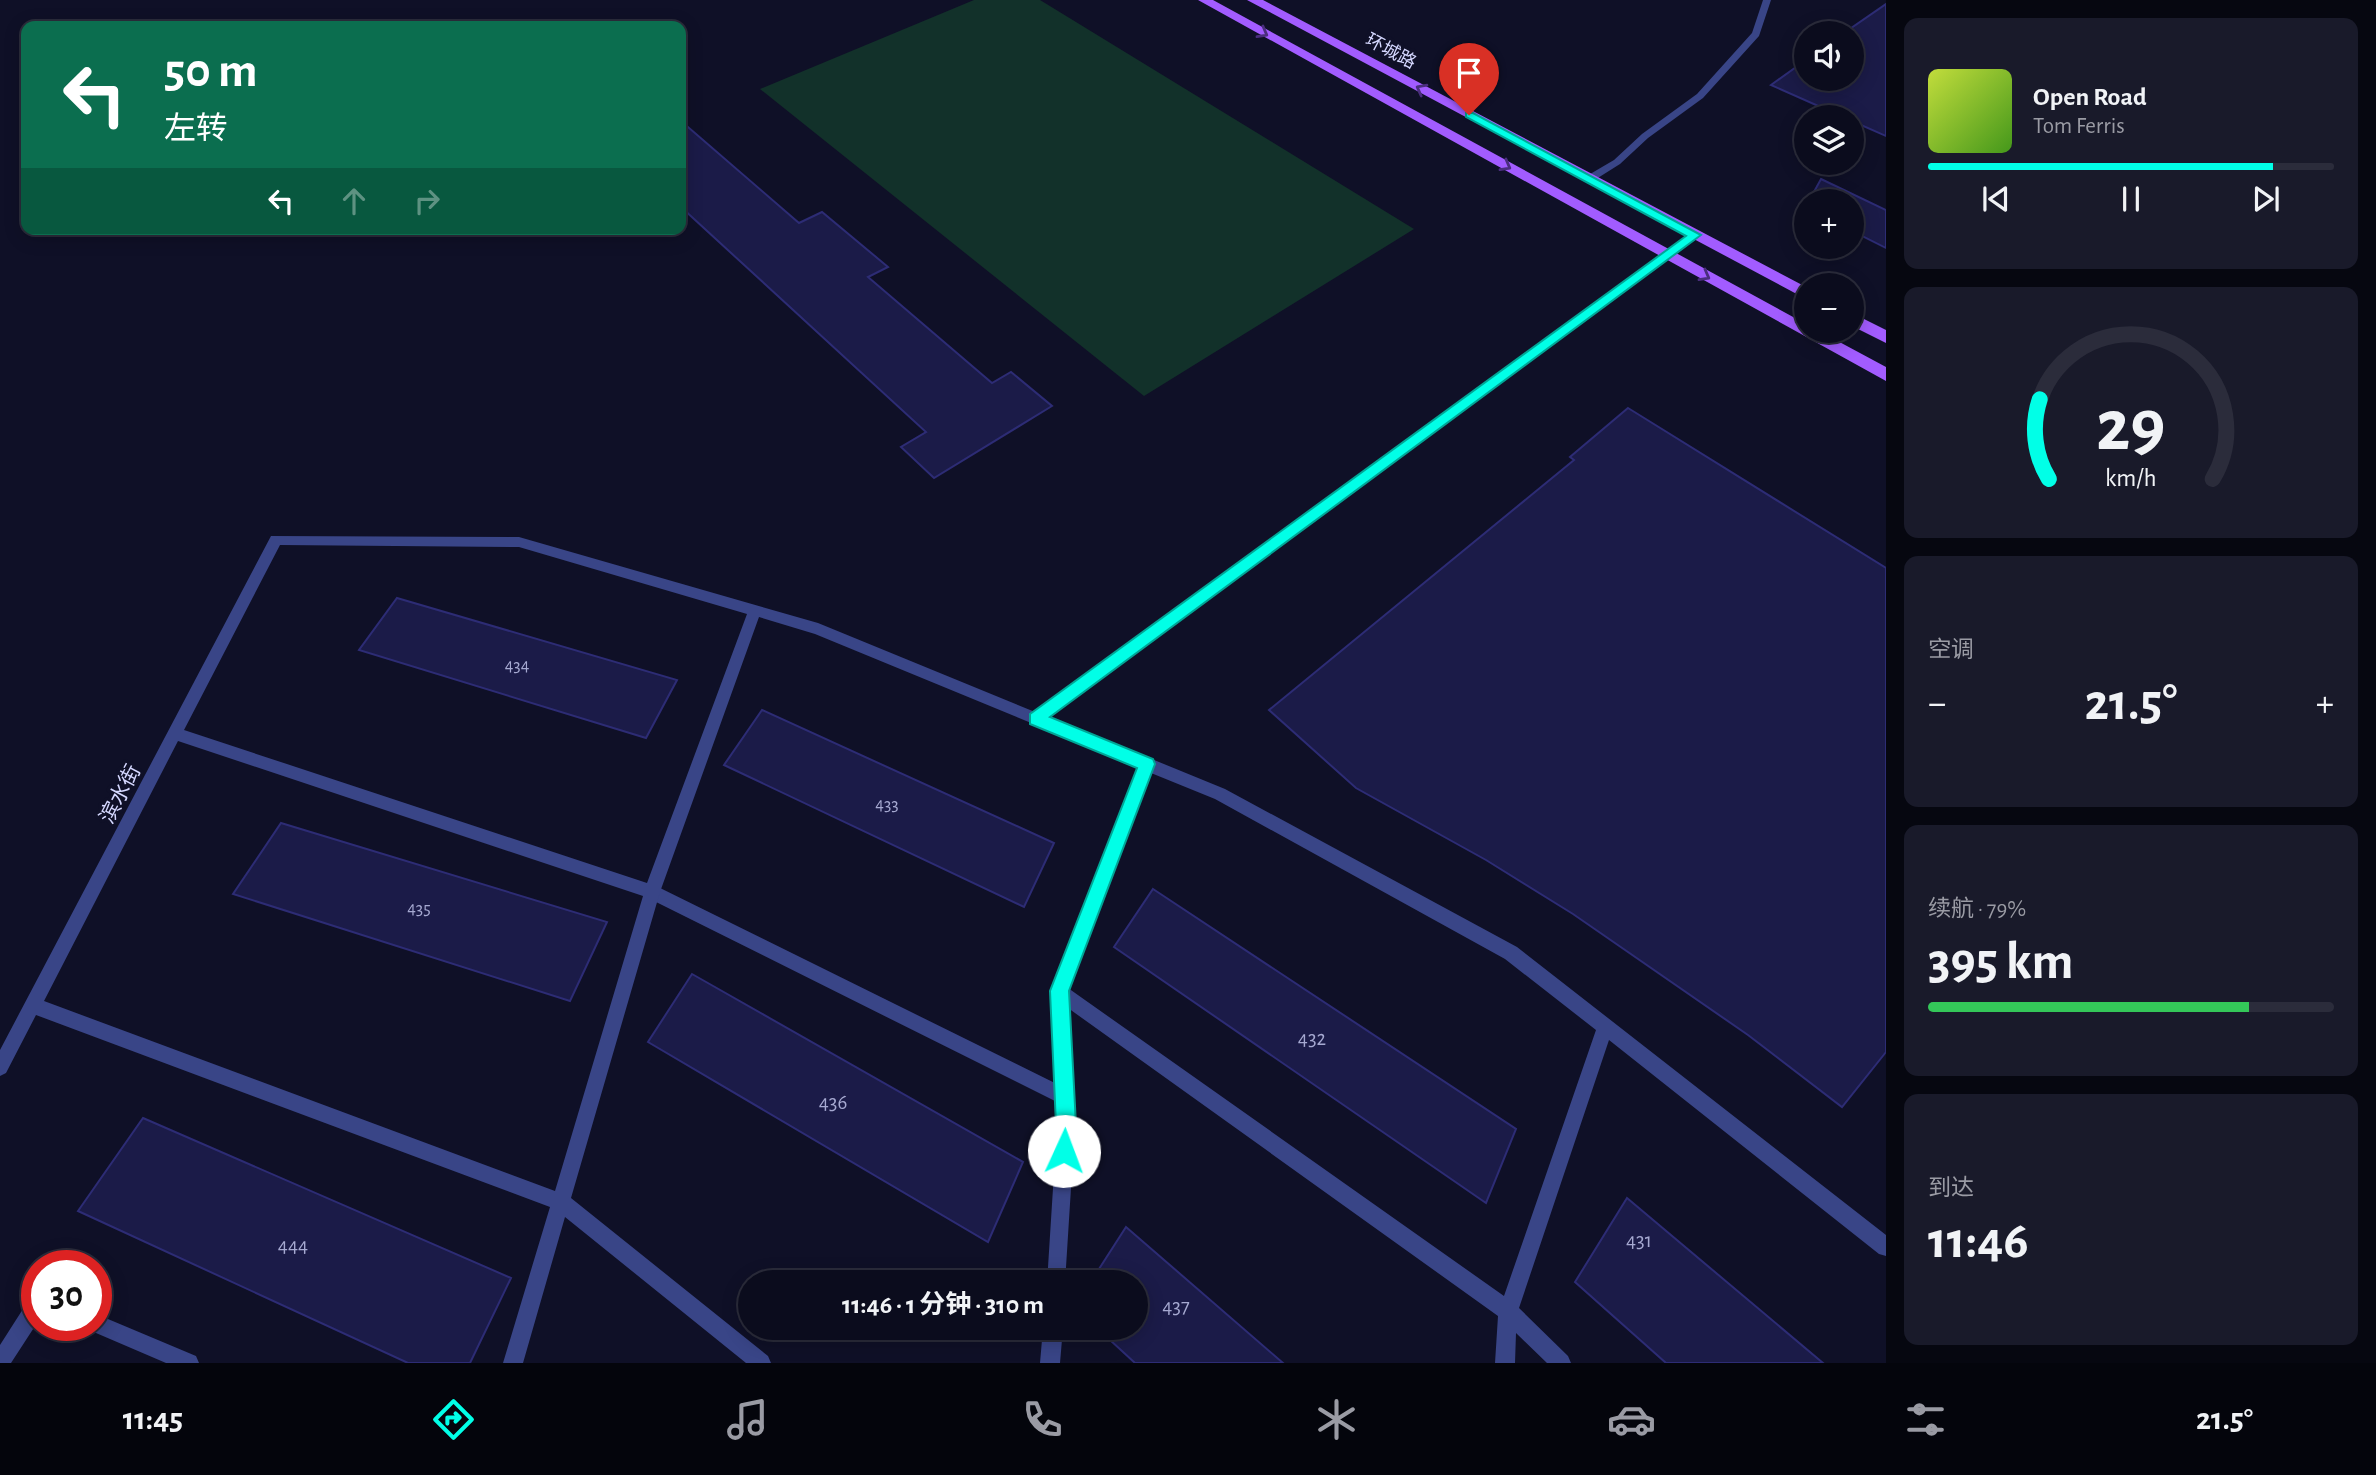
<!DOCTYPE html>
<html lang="zh">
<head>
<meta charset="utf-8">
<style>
	body { margin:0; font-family:"Alegreya Sans","Noto Sans SC",sans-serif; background:#191a2a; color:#f1f3f6; height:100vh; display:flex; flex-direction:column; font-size:26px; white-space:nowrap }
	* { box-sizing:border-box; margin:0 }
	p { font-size:23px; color:#9a9ba4 }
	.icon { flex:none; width:38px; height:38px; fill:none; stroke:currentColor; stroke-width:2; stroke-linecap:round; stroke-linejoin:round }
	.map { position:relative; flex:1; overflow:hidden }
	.panel { display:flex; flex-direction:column; gap:18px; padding:18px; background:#060710; width:490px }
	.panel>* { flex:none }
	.hud { position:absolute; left:21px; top:21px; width:665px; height:214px; border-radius:14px; box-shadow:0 4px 18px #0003,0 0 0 2px #2b2c3b; background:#0b6e4f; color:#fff; overflow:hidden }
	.buttons { position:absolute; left:1794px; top:21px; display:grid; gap:14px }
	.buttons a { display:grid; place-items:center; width:70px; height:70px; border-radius:50%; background:#0b0c1d; box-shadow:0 4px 18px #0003,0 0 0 2px #2b2c3b; font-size:35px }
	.speed { position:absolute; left:21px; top:1250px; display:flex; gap:14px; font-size:35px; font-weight:700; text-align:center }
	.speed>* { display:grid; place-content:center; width:91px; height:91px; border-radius:50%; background:#0b0c1d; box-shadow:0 4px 18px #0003,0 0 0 2px #2b2c3b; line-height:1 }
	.speed .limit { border:10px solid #d22; background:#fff; color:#111 }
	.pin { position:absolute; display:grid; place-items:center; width:60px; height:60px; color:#fff; margin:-72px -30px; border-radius:50% 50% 50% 0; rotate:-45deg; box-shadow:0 0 7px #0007 }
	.pin .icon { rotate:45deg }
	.me { position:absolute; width:77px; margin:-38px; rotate:2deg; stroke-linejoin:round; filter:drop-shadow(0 0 5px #0008) }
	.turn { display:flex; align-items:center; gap:24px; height:147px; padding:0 28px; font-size:32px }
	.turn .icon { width:91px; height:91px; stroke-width:2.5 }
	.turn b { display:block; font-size:49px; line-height:60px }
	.lanes { display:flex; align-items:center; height:66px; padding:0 28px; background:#0003; justify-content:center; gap:35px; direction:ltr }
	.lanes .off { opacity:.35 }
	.big { font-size:52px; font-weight:700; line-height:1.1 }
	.panel .card { flex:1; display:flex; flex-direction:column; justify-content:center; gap:10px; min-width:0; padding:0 24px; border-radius:14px; background:#191a2a }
	.panel .dial { align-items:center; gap:0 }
	.dial svg { height:182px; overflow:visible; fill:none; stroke:#2b2c3b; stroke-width:7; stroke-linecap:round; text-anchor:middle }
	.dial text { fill:#f1f3f6; stroke:none }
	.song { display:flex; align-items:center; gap:21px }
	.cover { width:84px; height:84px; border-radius:10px; background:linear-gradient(135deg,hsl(70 70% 55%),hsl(100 70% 35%)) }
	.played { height:7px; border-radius:4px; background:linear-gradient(90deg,#01ffe7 85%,#2b2c3b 85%) }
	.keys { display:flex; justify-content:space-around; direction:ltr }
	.heat { display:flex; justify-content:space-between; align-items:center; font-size:38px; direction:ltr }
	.charge { height:10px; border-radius:5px; background:linear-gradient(90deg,#34c759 79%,#2b2c3b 0) }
	.trip { position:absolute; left:738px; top:1270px; width:410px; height:70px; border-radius:35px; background:#0b0c1d; box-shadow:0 4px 18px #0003,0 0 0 2px #2b2c3b; font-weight:700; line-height:70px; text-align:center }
	.dock { display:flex; height:112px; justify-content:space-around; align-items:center; background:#04050c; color:#9a9ba4 }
	.dock .icon { width:49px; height:49px }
	.dock .selected { color:#01ffe7 }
	.dock b { font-size:32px; color:#f1f3f6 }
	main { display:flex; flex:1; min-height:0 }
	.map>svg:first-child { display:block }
	.green { fill:#12312a }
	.building { fill:#1b1b48; stroke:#2d2c75; stroke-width:2 }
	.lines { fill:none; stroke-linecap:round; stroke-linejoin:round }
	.lane { fill:#394587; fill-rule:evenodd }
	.street { fill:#394587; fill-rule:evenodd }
	.primary { fill:#a25cff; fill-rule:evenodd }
	.oneway { stroke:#4a2e7d }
	.route { fill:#01ffe7; stroke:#01a696; stroke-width:2 }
	.labels { text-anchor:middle; stroke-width:7; stroke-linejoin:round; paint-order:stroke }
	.far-street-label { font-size:18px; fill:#d5d8ff; stroke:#0f1027 }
	.number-label { font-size:18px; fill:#a6a9d1 }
	.street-label { font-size:21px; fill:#d5d8ff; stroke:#0f1027 }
	.near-number-label { font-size:21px; fill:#a6a9d1 }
</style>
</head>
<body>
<main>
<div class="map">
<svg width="1886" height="1363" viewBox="0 0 1886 1363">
	<rect width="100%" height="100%" fill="#0f1027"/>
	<path class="green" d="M974,0H1040L1414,229L1144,396L760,89Z"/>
	<path class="building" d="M1886,4V136L1852,121V117H1843L1771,85L1806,60V79H1852V33H1844Z
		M681,121L799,223L822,212L888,267L868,277L992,383L1011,372L1052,406L934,478L901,447L926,432L681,207Z
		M1821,179L1886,210V248L1852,231V201H1809Z
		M1628,408L1886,568V1052L1842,1107L1748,1035L1573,914L1486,860L1356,788L1269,710L1574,460L1570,457Z
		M397,598L677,680L646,738L359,650Z
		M762,710L1054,843L1024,907L724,765Z
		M281,823L607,922L570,1001L233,894Z
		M1153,889L1516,1129L1486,1203L1114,947Z
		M692,974L1023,1162L988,1242L648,1042Z
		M143,1118L511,1278L470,1363H408L78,1211Z
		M1627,1198L1823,1363H1666L1575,1282Z
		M1126,1227L1283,1363H1135L1097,1328H1136V1283H1090Z"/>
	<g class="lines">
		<path class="lane" d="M652,884L1071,1091L1074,1097L1071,1103L1065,1106L1059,1103L646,897L644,892L646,887Z"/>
		<path class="street" d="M1763,0H1771L1759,36L1703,98L1648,138L1620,164L1593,181H1585V177L1614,160L1642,134L1697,94L1752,33Z
			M1695,232L1699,233V237L1049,717L1225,789L1517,947L1886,1235V1256L1879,1254L1609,1040L1519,1308L1568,1356L1571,1363H1547L1516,1333L1515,1363H1495L1498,1316L1068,1008L1075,1125L1065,1283H1047L1057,1125L1051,991L1138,767L815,634L759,617L660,892L571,1198L768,1356L771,1363H746L565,1217L523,1363H503L550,1207L36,1015L6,1073L0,1076V1050L271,536L519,537L818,623L1035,712ZM280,545L519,547L747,614L647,883L184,730ZM178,741L643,896L555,1191L44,1001ZM1151,773L1215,799L1505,959L1596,1030L1504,1296L1068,988Z
			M37,1296V1323L11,1363H0V1345L30,1298Z
			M96,1314L196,1356L199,1363H166L89,1330L87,1325H96Z
			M1043,1328H1063L1060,1363H1040Z"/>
		<path class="primary" d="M1198,0H1213L1806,324V331H1819L1886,367V381Z
			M1247,0H1263L1806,287V299Z
			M1852,313L1886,330V343L1852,326Z"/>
	</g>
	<defs><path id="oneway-chevron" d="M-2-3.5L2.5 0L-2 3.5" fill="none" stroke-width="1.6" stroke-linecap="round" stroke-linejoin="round" transform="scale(1.75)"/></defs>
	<g class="oneway">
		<use href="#oneway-chevron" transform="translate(1263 33) rotate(29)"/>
		<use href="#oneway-chevron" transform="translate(1421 89) rotate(-152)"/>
		<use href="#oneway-chevron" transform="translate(1506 166) rotate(29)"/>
		<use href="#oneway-chevron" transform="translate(1705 276) rotate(29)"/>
	</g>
	<path class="route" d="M1466,113H1473L1701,235L1050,717L1153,759L1155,764L1069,991L1076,1125L1071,1158L1064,1161L1057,1158L1054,1151L1056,1125L1050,991L1137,768L1030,724V714L1686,236L1466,117Z"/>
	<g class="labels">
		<g class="far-street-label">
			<text transform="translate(1391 51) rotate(28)" y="6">环城路</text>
		</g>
		<g class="number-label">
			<text x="517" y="671">434</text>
			<text x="887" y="810">433</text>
			<text x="419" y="914">435</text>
		</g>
		<g class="street-label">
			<text transform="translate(120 794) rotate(-62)" y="7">滨水街</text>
		</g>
		<g class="near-number-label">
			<text x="1312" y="1045">432</text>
			<text x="833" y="1109">436</text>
			<text x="1639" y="1247">431</text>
			<text x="293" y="1252">444</text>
			<text x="1176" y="1313">437</text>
		</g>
	</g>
</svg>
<div class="buttons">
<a><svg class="icon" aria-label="sound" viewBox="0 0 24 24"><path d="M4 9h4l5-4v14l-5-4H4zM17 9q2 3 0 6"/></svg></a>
<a><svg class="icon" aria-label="layers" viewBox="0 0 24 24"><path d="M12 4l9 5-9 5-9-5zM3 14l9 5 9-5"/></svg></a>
<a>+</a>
<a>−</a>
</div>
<div class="speed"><div class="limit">30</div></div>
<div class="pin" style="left:1469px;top:115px;background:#d93025"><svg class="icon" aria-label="arrive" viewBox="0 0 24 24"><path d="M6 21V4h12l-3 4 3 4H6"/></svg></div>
<svg class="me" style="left:1064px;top:1151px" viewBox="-20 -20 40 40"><circle r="19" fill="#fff"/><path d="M0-13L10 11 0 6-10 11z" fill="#01ffe7"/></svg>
<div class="trip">11:46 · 1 分钟 · 310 m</div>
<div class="hud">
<div class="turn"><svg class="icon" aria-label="left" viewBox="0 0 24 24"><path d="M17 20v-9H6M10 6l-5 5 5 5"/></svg><div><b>50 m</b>左转</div></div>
<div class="lanes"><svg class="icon" aria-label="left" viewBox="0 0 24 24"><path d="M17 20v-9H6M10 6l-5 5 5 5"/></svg><svg class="icon off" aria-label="ahead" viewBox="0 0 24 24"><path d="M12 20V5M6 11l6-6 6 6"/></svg><svg class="icon off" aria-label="right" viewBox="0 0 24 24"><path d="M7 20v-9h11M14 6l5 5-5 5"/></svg></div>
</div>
</div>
<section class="panel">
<div class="card">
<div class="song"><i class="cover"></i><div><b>Open Road</b><p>Tom Ferris</p></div></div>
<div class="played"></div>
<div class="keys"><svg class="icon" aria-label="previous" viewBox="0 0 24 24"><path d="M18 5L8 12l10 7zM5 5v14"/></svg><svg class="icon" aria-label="pause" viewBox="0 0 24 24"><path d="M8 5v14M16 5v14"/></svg><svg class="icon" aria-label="next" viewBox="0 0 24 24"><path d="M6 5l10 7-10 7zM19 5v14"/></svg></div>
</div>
<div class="card dial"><svg viewBox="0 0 100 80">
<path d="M14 69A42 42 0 1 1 86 69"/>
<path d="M14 69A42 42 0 0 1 10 34" stroke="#01ffe7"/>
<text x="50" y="56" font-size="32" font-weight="700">29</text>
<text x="50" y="72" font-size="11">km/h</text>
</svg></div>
<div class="card"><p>空调</p>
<div class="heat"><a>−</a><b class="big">21.5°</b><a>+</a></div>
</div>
<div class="card"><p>续航 · 79%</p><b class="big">395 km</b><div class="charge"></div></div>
<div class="card"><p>到达</p><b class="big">11:46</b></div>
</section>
</main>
<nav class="dock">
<b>11:45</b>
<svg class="icon selected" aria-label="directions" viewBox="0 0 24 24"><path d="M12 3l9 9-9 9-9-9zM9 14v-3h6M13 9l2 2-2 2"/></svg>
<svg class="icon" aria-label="music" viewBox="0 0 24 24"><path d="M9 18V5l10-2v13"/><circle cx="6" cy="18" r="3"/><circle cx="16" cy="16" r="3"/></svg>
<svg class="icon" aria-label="phone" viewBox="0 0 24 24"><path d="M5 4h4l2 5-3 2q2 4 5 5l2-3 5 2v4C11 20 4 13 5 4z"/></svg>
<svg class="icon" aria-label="climate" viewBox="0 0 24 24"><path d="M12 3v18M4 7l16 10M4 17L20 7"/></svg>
<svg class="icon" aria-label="car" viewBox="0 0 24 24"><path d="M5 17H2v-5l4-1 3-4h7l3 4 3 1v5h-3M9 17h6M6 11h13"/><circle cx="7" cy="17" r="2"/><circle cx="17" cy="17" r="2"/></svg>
<svg class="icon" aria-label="filters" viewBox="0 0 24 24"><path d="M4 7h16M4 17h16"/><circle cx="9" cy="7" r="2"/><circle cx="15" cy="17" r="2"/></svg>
<b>21.5°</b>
</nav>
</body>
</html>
